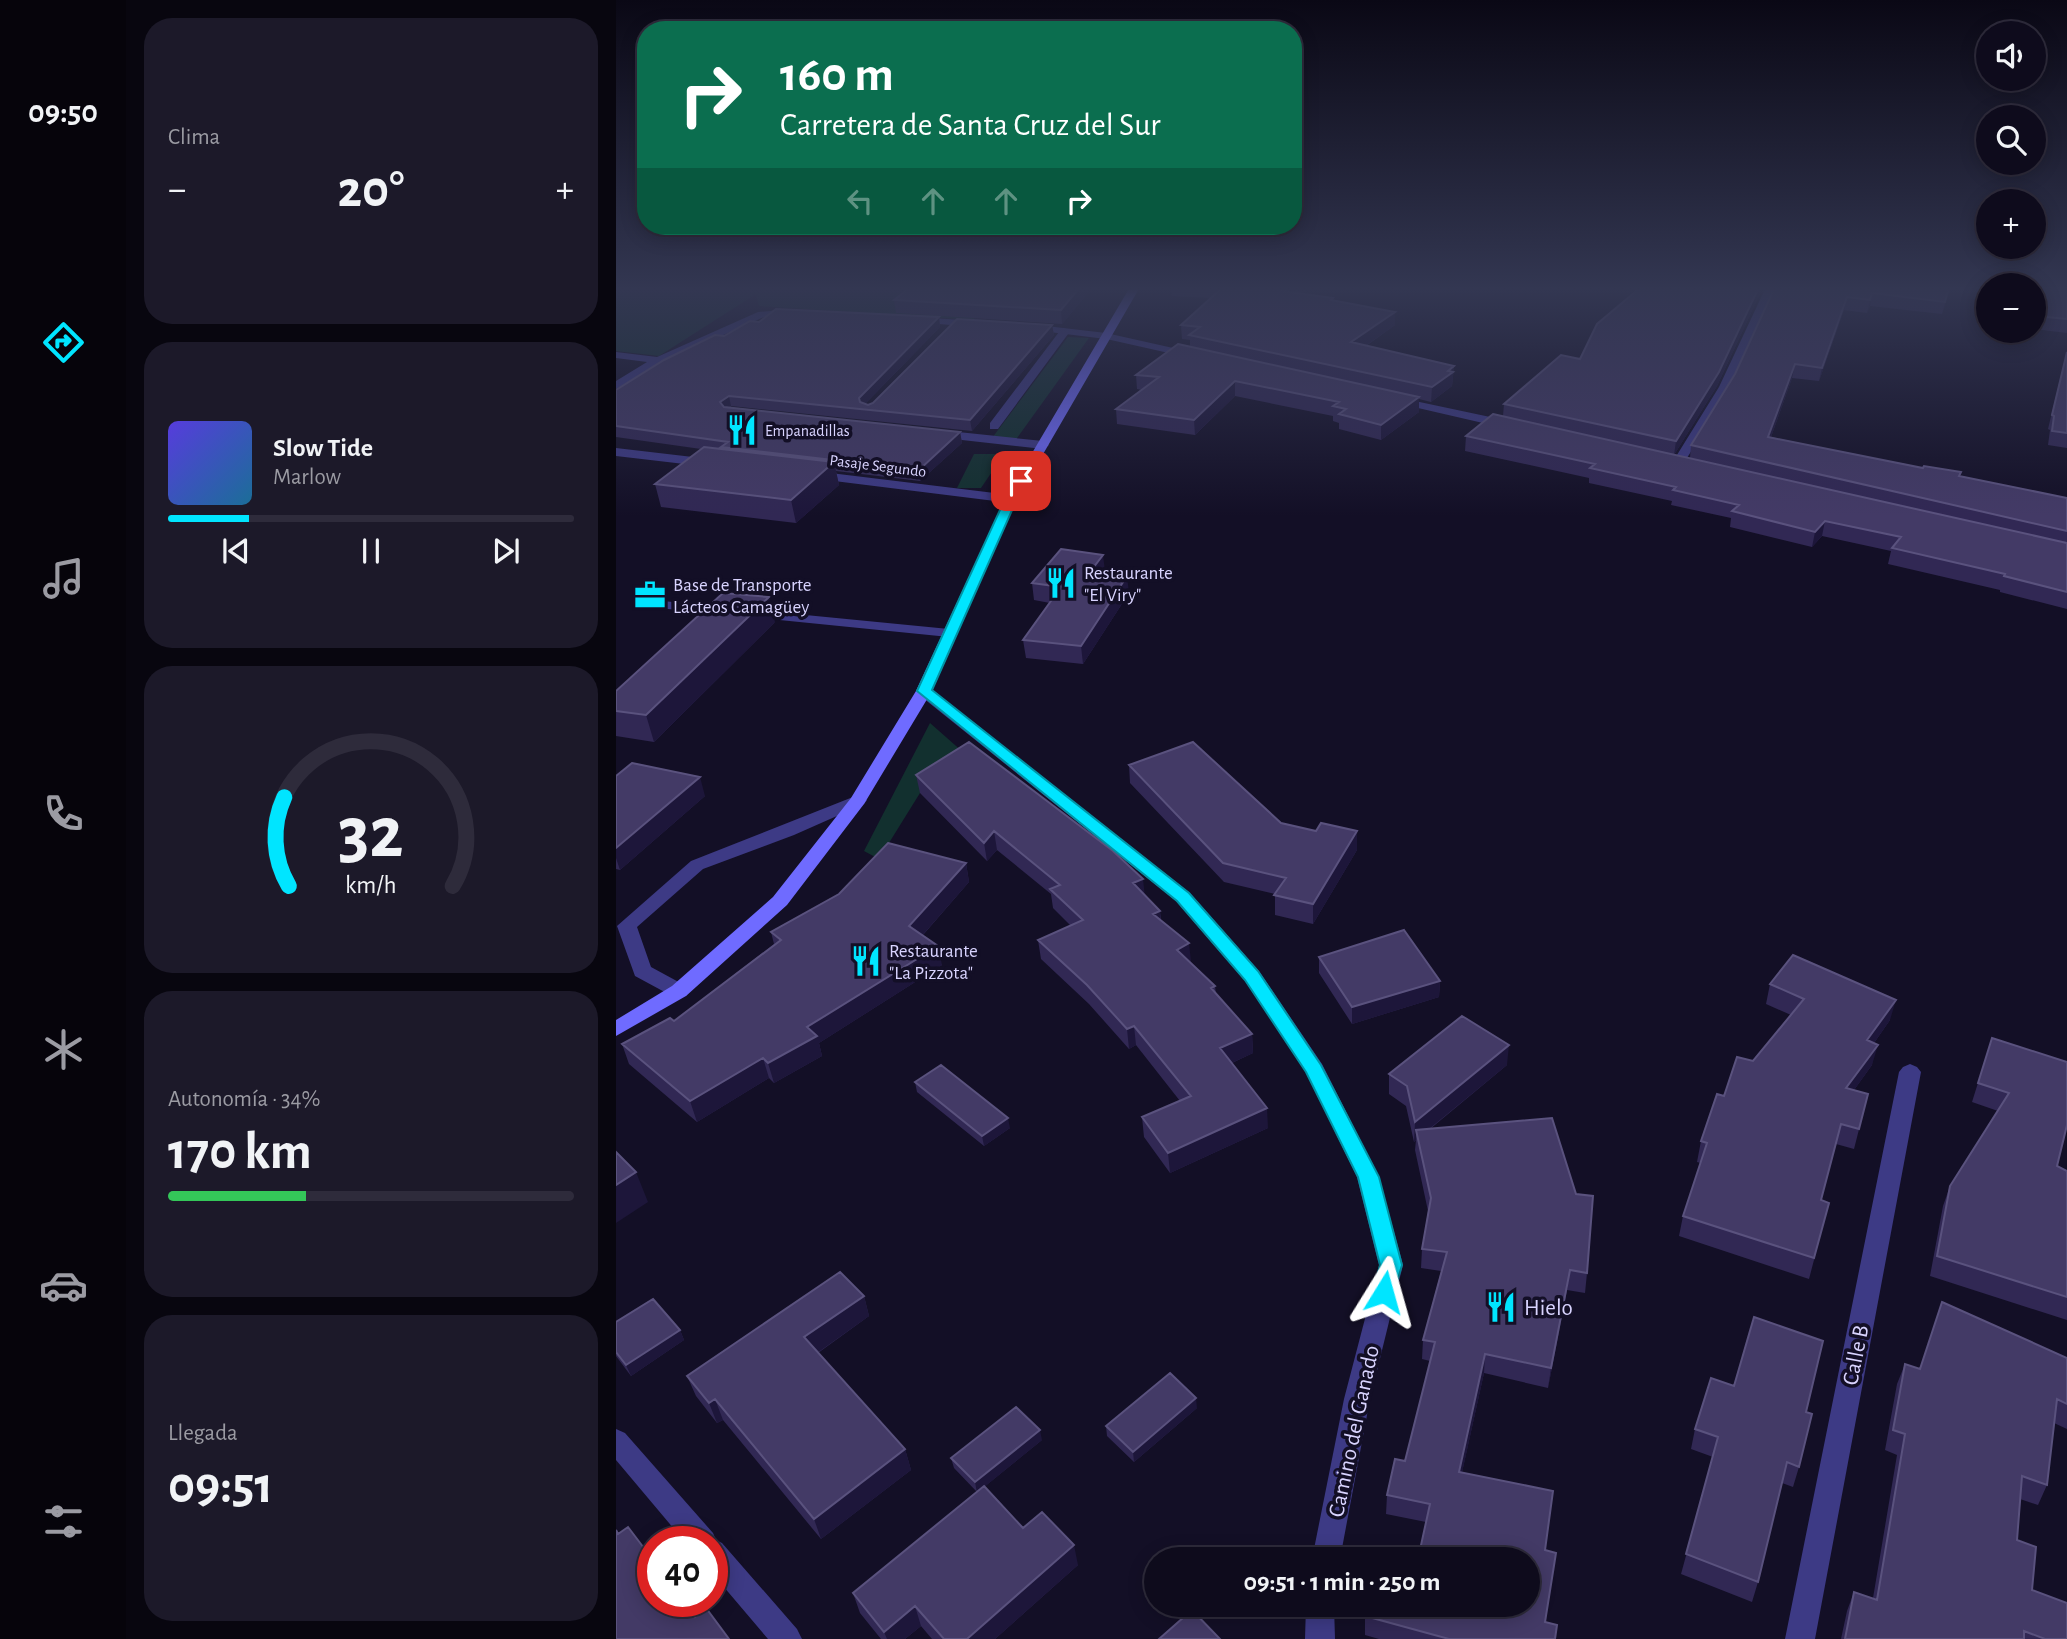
<!DOCTYPE html>
<html lang="es">
<head>
<meta charset="utf-8">
<style>
	body { margin:0; font-family:"Alegreya Sans",sans-serif; background:#1c1929; color:#f1f3f6; height:100vh; display:flex; flex-direction:column; font-size:26px; white-space:nowrap }
	* { box-sizing:border-box; margin:0 }
	p { font-size:23px; color:#9b9ba3 }
	.icon { flex:none; width:38px; height:38px; fill:none; stroke:currentColor; stroke-width:2; stroke-linecap:round; stroke-linejoin:round }
	.map { position:relative; flex:1; overflow:hidden }
	.panel { display:flex; flex-direction:column; gap:18px; padding:18px; background:#08060f; width:490px }
	.panel>* { flex:none }
	.top-card { position:absolute; left:21px; top:21px; width:665px; height:214px; border-radius:28px; box-shadow:0 4px 18px #0003,0 0 0 2px #2e2b3b; background:#0b6e4f; color:#fff; overflow:hidden }
	.tools { position:absolute; left:1360px; top:21px; display:grid; gap:14px }
	.tools a { display:grid; place-items:center; width:70px; height:70px; border-radius:50%; background:#0e0b1c; box-shadow:0 4px 18px #0003,0 0 0 2px #2e2b3b; font-size:35px }
	.speed { position:absolute; left:21px; top:1526px; display:flex; gap:14px; font-size:35px; font-weight:700; text-align:center }
	.speed>* { display:grid; place-content:center; width:91px; height:91px; border-radius:50%; background:#0e0b1c; box-shadow:0 4px 18px #0003,0 0 0 2px #2e2b3b; line-height:1 }
	.speed .limit { border:10px solid #d22; background:#fff; color:#111 }
	.pin { position:absolute; display:grid; place-items:center; width:60px; height:60px; color:#fff; margin:-30px; border-radius:14px; box-shadow:0 4px 10px #0006 }
	.me { position:absolute; width:77px; margin:-38px; rotate:8deg; stroke-linejoin:round; filter:drop-shadow(0 0 5px #0008) }
	.turn { display:flex; align-items:center; gap:24px; height:147px; padding:0 28px; font-size:32px }
	.turn .icon { width:91px; height:91px; stroke-width:2.5 }
	.turn b { display:block; font-size:49px; line-height:60px }
	.lanes { display:flex; align-items:center; height:66px; padding:0 28px; background:#0003; justify-content:center; gap:35px; direction:ltr }
	.lanes .off { opacity:.35 }
	.big { font-size:52px; font-weight:700; line-height:1.1 }
	.panel .tile { flex:1; display:flex; flex-direction:column; justify-content:center; gap:10px; min-width:0; padding:0 24px; border-radius:28px; background:#1c1929 }
	.panel .dial { align-items:center; gap:0 }
	.dial svg { height:182px; overflow:visible; fill:none; stroke:#2e2b3b; stroke-width:7; stroke-linecap:round; text-anchor:middle }
	.dial text { fill:#f1f3f6; stroke:none }
	.song { display:flex; align-items:center; gap:21px }
	.cover { width:84px; height:84px; border-radius:10px; background:linear-gradient(135deg,hsl(250 70% 55%),hsl(200 70% 35%)) }
	.played { height:7px; border-radius:4px; background:linear-gradient(90deg,#00e5ff 20%,#2e2b3b 20%) }
	.keys { display:flex; justify-content:space-around; direction:ltr }
	.heat { display:flex; justify-content:space-between; align-items:center; font-size:38px; direction:ltr }
	.charge { height:10px; border-radius:5px; background:linear-gradient(90deg,#34c759 34%,#2e2b3b 0) }
	.trip { position:absolute; left:528px; top:1547px; width:396px; height:70px; border-radius:35px; background:#0e0b1c; box-shadow:0 4px 18px #0003,0 0 0 2px #2e2b3b; font-weight:700; line-height:70px; text-align:center }
	main { display:flex; flex:1; min-height:0 }
	.menu { display:flex; flex-direction:column; width:126px; justify-content:space-around; align-items:center; background:#06040b; color:#9b9ba3 }
	.menu .icon { width:49px; height:49px }
	.menu .on { color:#00e5ff }
	.menu b { font-size:32px; color:#f1f3f6 }
	.map>svg:first-child { display:block }
	.green { fill:#12302f }
	.lines { fill:none; stroke-linecap:round; stroke-linejoin:round }
	.service { fill:#3d3a85; fill-rule:evenodd }
	.minor { fill:#3d3a85; fill-rule:evenodd }
	.tertiary { fill:#3d3a85; fill-rule:evenodd }
	.secondary { fill:#6f6bff; fill-rule:evenodd }
	.wall { fill:#312854 }
	.shaded-wall { fill:#1d163a }
	.building { fill:#433a66; stroke:#5a527e; stroke-width:2 }
	.route { fill:#00e5ff; stroke:#0095a6; stroke-width:2 }
	.labels { text-anchor:middle; stroke-width:7; stroke-linejoin:round; paint-order:stroke }
	.far-poi-label { font-size:16px; fill:#d9d4ff; stroke:#130f26; text-anchor:start }
	.far-street-label { font-size:16px; fill:#d9d4ff; stroke:#130f26 }
	.poi-label { font-size:19px; fill:#d9d4ff; stroke:#130f26; text-anchor:start }
	.near-poi-label { font-size:23px; fill:#d9d4ff; stroke:#130f26; text-anchor:start }
	.near-street-label { font-size:23px; fill:#d9d4ff; stroke:#130f26 }
</style>
</head>
<body>
<main>
<nav class="menu">
<b>09:50</b>
<svg class="icon on" aria-label="directions" viewBox="0 0 24 24"><path d="M12 3l9 9-9 9-9-9zM9 14v-3h6M13 9l2 2-2 2"/></svg>
<svg class="icon" aria-label="music" viewBox="0 0 24 24"><path d="M9 18V5l10-2v13"/><circle cx="6" cy="18" r="3"/><circle cx="16" cy="16" r="3"/></svg>
<svg class="icon" aria-label="phone" viewBox="0 0 24 24"><path d="M5 4h4l2 5-3 2q2 4 5 5l2-3 5 2v4C11 20 4 13 5 4z"/></svg>
<svg class="icon" aria-label="climate" viewBox="0 0 24 24"><path d="M12 3v18M4 7l16 10M4 17L20 7"/></svg>
<svg class="icon" aria-label="car" viewBox="0 0 24 24"><path d="M5 17H2v-5l4-1 3-4h7l3 4 3 1v5h-3M9 17h6M6 11h13"/><circle cx="7" cy="17" r="2"/><circle cx="17" cy="17" r="2"/></svg>
<svg class="icon" aria-label="filters" viewBox="0 0 24 24"><path d="M4 7h16M4 17h16"/><circle cx="9" cy="7" r="2"/><circle cx="15" cy="17" r="2"/></svg>
</nav>
<section class="panel">
<div class="tile"><p>Clima</p>
<div class="heat"><a>−</a><b class="big">20°</b><a>+</a></div>
</div>
<div class="tile">
<div class="song"><i class="cover"></i><div><b>Slow Tide</b><p>Marlow</p></div></div>
<div class="played"></div>
<div class="keys"><svg class="icon" aria-label="previous" viewBox="0 0 24 24"><path d="M18 5L8 12l10 7zM5 5v14"/></svg><svg class="icon" aria-label="pause" viewBox="0 0 24 24"><path d="M8 5v14M16 5v14"/></svg><svg class="icon" aria-label="next" viewBox="0 0 24 24"><path d="M6 5l10 7-10 7zM19 5v14"/></svg></div>
</div>
<div class="tile dial"><svg viewBox="0 0 100 80">
<path d="M14 69A42 42 0 1 1 86 69"/>
<path d="M14 69A42 42 0 0 1 12 30" stroke="#00e5ff"/>
<text x="50" y="56" font-size="32" font-weight="700">32</text>
<text x="50" y="72" font-size="11">km/h</text>
</svg></div>
<div class="tile"><p>Autonomía · 34%</p><b class="big">170 km</b><div class="charge"></div></div>
<div class="tile"><p>Llegada</p><b class="big">09:51</b></div>
</section>
<div class="map">
<svg width="1451" height="1639" viewBox="0 0 1451 1639">
	<rect width="100%" height="100%" fill="#130f26"/>
	<path class="green" d="M0,287H323L384,291L357,320L143,306L140,294L43,356L0,351Z
		M452,337L473,338L399,441L376,438Z
		M358,454H388L365,488H341Z
		M314,723L356,760L304,793L263,859L248,851Z"/>
	<g class="lines">
		<path class="service" d="M446,328L455,330L382,429H374V423Z
			M47,601L333,629L340,633L333,637L42,608L40,605Z
			M242,795L251,800L248,804L178,835L87,869L21,927L35,967L70,986L73,991L70,996H56L19,976L1,926L75,861Z"/>
		<path class="minor" d="M1150,287H1160L1115,387L1066,466H1058L1056,463L1103,387Z
			M176,309L181,312L180,314L148,317L46,362L0,389V381L31,362L0,358V352L41,357L142,312Z
			M301,317L361,321L366,324L361,327L297,322V318Z
			M413,324L490,333L495,336L490,339L409,329V325Z
			M323,430L427,441L433,445L427,449L319,437L317,434Z
			M0,448L94,459L100,463L94,467L0,456Z
			M198,471L395,495L401,499L395,503L194,478V472Z
			M1294,1064L1301,1067L1305,1072L1199,1639H1169L1283,1072L1287,1067Z
			M0,1429L9,1433L97,1533L100,1540L106,1543L181,1629L186,1639H152L96,1573V1542H69L0,1460Z"/>
		<path class="tertiary" d="M490,333L575,352L580,355L575,358L486,338V334Z
			M780,397L893,421L899,425L893,429L776,402L774,400Z
			M308,686L314,688L574,893L643,971L706,1064L763,1177L787,1265L754,1399L724,1559H696L728,1399L763,1265L741,1177L690,1072L629,981L560,901L302,694L300,691L302,688Z
			M690,1605H718L719,1639H689Z"/>
		<path class="secondary" d="M514,287H524L401,499L316,691L248,804L171,905L70,996L0,1036V1020L56,986L157,897L235,798L300,691L389,499Z"/>
	</g>
	<path class="wall" d="M295,287H477L446,324L280,313L278,300Z
		M555,287H695V289L686,294L717,300L779,325L750,346L838,366L836,386L815,402L803,399V412L765,440L723,429V423L717,421V416L619,396L579,435L501,424L500,409L526,390L521,389L520,375L574,346V340L566,339L565,325L595,298L556,296Z
		M1025,287H1147L1101,386L1058,455L1074,458L1075,445L1119,374L1159,287H1334L1326,314L1254,306L1251,313L1228,310L1203,381L1176,378L1155,437L1451,498V609L1384,592V590L1272,564L1275,551L1206,536L1196,547L1114,527L1115,518L1055,505L1056,501L973,483V478L849,451L850,436L887,416L888,404L964,359Z
		M1418,287H1451V333L1418,329Z
		M323,317L324,327L249,404L252,405L436,325L438,335L356,431L115,406L114,408L344,432L346,443L304,481L220,471L223,485L180,523L45,507L39,484L85,449L0,437V390L108,336L143,322Z
		M1451,350V448L1432,445L1434,430L1432,429Z
		M489,571L488,573L513,593L467,664L410,658L407,640L434,603L418,600L416,583Z
		M159,622L38,742L0,736V691Z
		M513,765L665,823L700,831H741V850L697,924L659,915V894L608,882L514,783Z
		M300,775L529,895L544,911L545,920L575,963L599,986L600,994L636,1034L637,1053L616,1063L652,1128L554,1173L528,1137L526,1117L564,1101L520,1045L513,1049L473,1004L425,959L422,940L455,926L437,908L435,894L381,850L371,861L304,793Z
		M0,776L89,796L4,870L0,869Z
		M350,863L353,882L307,935L326,965L203,1043L206,1056L158,1083L153,1078L81,1122L13,1064L6,1044L58,1021L158,944L155,932Z
		M703,957L824,981L823,997L736,1024L703,973Z
		M1154,984L1274,1020L1258,1043L1256,1065L1238,1090L1252,1094L1238,1149L1220,1144L1205,1200L1213,1203L1193,1279L1063,1236L1067,1216L1085,1163L1081,1162L1085,1141L1108,1096L1175,1015L1150,1004Z
		M1376,1038L1441,1166L1451,1170V1320L1314,1276L1327,1206L1334,1186L1382,1111L1356,1102Z
		M891,1065L814,1129L971,1273L969,1293L951,1290L932,1388L868,1373L846,1472L929,1550V1622L939,1639H763L749,1635V1616L912,1605L810,1522L770,1514L771,1495L789,1461L814,1361L806,1359L807,1340L825,1271L805,1268L806,1249L812,1211L799,1150L800,1140L798,1142L790,1106L773,1094V1074Z
		M299,1082L394,1128L368,1146L301,1092Z
		M248,1296L253,1316L202,1353L289,1449L295,1470L205,1539L107,1420L101,1423L80,1396L71,1376Z
		M0,1322L64,1330L68,1340L15,1376L0,1356Z
		M1451,1358V1429L1438,1423L1431,1485L1422,1505L1404,1499L1401,1540L1416,1590L1451,1639H1225L1231,1611L1238,1592L1257,1598L1281,1455L1269,1450L1281,1384L1289,1364L1304,1369Z
		M581,1408L518,1462L491,1436L490,1426Z
		M1190,1412L1183,1467L1177,1487L1166,1483L1142,1582L1136,1602L1065,1574L1097,1457L1075,1449L1079,1429Z
		M426,1440L368,1487L407,1528L462,1565L379,1639H316L305,1626L289,1639H265L244,1613L237,1593L361,1492L338,1468L335,1458Z"/>
	<path class="shaded-wall" d="M464,287H477L446,324L445,310Z
		M675,287H695V289L666,305V291Z
		M1143,287H1147L1101,386L1058,455L1060,441Z
		M1256,293L1254,306L1251,313L1254,300Z
		M1231,297L1228,310L1203,381L1206,368Z
		M779,312V325L735,356V342Z
		M323,317L324,327L245,408L243,398Z
		M436,325L438,335L356,431L354,420Z
		M1179,364L1176,378L1150,451L1152,437Z
		M838,366L836,386L815,402L816,387Z
		M619,381V396L579,435L578,420Z
		M113,396L115,406L106,413L104,402Z
		M803,397V412L765,440V425Z
		M344,432L346,443L304,481L303,470Z
		M218,462L223,485L180,523L175,500Z
		M1209,521L1206,536L1196,547L1199,532Z
		M487,555L489,571L476,589L474,572Z
		M511,576L513,593L467,664L465,646Z
		M153,597L159,622L38,742L30,715Z
		M84,777L89,796L4,870L0,858V848Z
		M378,831L381,850L371,861L368,843Z
		M741,831V850L697,924V904Z
		M350,863L353,882L297,946L293,926Z
		M527,879L529,897L517,883Z
		M544,911L545,930L537,914Z
		M573,943L575,962L561,950Z
		M322,946L326,965L203,1043L206,1056L158,1083L152,1063L191,1027Z
		M824,981L823,997L736,1024V1007Z
		M1280,1000L1274,1020L1246,1060L1251,1040Z
		M518,1026L520,1045L513,1049L511,1029Z
		M636,1034L637,1053L605,1068L604,1048Z
		M893,1045L891,1065L802,1138L800,1130V1140L798,1142L799,1122Z
		M1262,1045L1256,1065L1225,1108L1230,1088Z
		M147,1058L153,1078L81,1122L74,1101Z
		M651,1108L652,1128L554,1173L552,1153Z
		M392,1118L394,1128L368,1146L366,1136Z
		M20,1172L32,1202L0,1223V1185Z
		M954,1270L951,1290L932,1388L935,1368Z
		M248,1296L253,1316L194,1358L188,1337Z
		M64,1330L68,1340L15,1376L10,1365Z
		M869,1354L868,1373L842,1491L843,1472Z
		M580,1398L581,1408L518,1462L517,1452Z
		M99,1399L107,1420L101,1423L93,1403Z
		M424,1430L426,1440L361,1493L359,1482Z
		M289,1449L295,1470L205,1539L198,1519Z
		M458,1545L462,1565L379,1639H351Z
		M299,1606L305,1626L289,1639H271L268,1632Z"/>
	<path class="building" d="M295,287H464L445,310L278,300Z
		M607,287H675L666,291L717,298L715,300L779,312L735,342L838,366L832,371L837,372L816,387L573,335L584,327L565,325Z
		M1025,287H1143L1103,372L1060,441L888,404L945,355L964,359L981,324Z
		M1159,287H1333L1329,302L1256,293L1254,300L1231,297L1206,368L1179,364L1152,437L1307,468L1308,466L1345,472L1343,476L1451,498V531L1075,445L1119,374Z
		M1418,287H1451V319L1420,316L1418,303Z
		M160,309L323,317L243,398L244,402L252,405L257,403L341,319L436,325L354,420L113,396L104,402L108,407L344,432L303,470L105,447L112,442L0,426V390L48,360L99,335L108,336L134,321L143,322Z
		M562,344L803,397L765,425L723,414L730,409L717,406L723,402L619,381L578,420L500,409L543,377L520,375Z
		M1451,352V433L1436,431L1438,416L1436,415Z
		M877,414L1451,543V592L1388,576L1389,574L1276,548L1285,537L1209,521L1199,532L1116,511L1123,505L1057,490L1060,487L974,468L979,464L850,436Z
		M88,447L218,462L175,500L39,484Z
		M445,549L487,555L474,572L511,576L465,646L407,640L445,587L416,583Z
		M107,593L153,597L30,715L0,711V691Z
		M353,742L497,851L527,879L517,883L544,911L537,914L573,943L561,950L599,986L595,988L636,1034L604,1048L651,1108L552,1153L526,1117L575,1096L518,1026L511,1029L471,985L422,940L467,920L434,889L444,885L378,831L368,843L300,775Z
		M577,742L665,823L700,831L705,823L741,831L697,904L658,895L670,878L607,863L513,765Z
		M16,763L84,777L0,848V776Z
		M272,843L350,863L293,926L322,946L191,1027L201,1036L152,1063L147,1058L74,1101L6,1044L54,1018L58,1021L165,940L155,932L223,894Z
		M788,930L824,981L736,1007L703,957Z
		M1177,955L1280,1000L1251,1040L1262,1045L1230,1088L1252,1094L1243,1129L1225,1124L1205,1200L1213,1203L1198,1258L1067,1216L1091,1143L1085,1141L1101,1094L1108,1096L1121,1057L1137,1061L1188,999L1154,984Z
		M846,1016L893,1045L799,1122L791,1086L773,1074Z
		M1376,1038L1451,1062V1125L1441,1166L1451,1171V1297L1321,1256L1334,1186L1393,1093L1362,1083Z
		M325,1065L392,1118L366,1136L299,1082Z
		M936,1118L960,1194L977,1196L971,1273L954,1270L935,1368L869,1354L843,1472L937,1491L929,1550L940,1553L929,1622L941,1625L939,1639H833L749,1616L752,1605H912V1559H802L814,1504L771,1495L779,1459L789,1461L819,1342L807,1340L831,1252L806,1249L815,1198L800,1130Z
		M0,1152L20,1172L0,1185Z
		M224,1272L248,1296L188,1337L289,1449L198,1519L99,1399L93,1403L71,1376Z
		M37,1299L64,1330L10,1365L0,1352V1322Z
		M1326,1302L1451,1358V1404L1441,1399L1431,1485L1406,1476L1401,1540L1420,1547L1416,1590L1451,1603V1639H1429L1408,1631V1639H1229L1238,1592L1261,1600L1289,1434L1277,1430L1289,1364L1304,1369Z
		M1138,1317L1207,1341L1190,1412L1196,1414L1183,1467L1171,1462L1142,1582L1070,1554L1102,1437L1079,1429L1095,1378L1118,1386Z
		M554,1373L580,1398L517,1452L490,1426Z
		M400,1407L424,1430L359,1482L335,1458Z
		M368,1486L407,1528L426,1512L458,1545L351,1639H328L299,1606L268,1632L237,1593Z
		M12,1527L37,1560V1601H68L79,1617L90,1608L113,1639H0V1530L2,1534Z
		M576,1610L604,1639H543Z"/>
	<linearGradient id="sky" x2="0" y2="1"><stop stop-color="#0a0815"/><stop offset="0.56" stop-color="#333752"/><stop offset="1" stop-color="#333752" stop-opacity="0"/></linearGradient>
	<rect width="1451" height="516" fill="url(#sky)"/>
	<path class="route" d="M401,478L411,481L401,499L316,690L573,893L642,971L705,1065L763,1177L786,1265L776,1299L768,1301L760,1299L757,1292L764,1265L742,1177L690,1072L629,980L561,901L301,691L389,499Z"/>
	<defs>
		<symbol id="restaurant-bare" viewBox="-9 -9 18 18"><path d="M-5-6h1v4h1v-4h1v4h1v-4h1v5L-1.5 .5V6h-2V.5L-5-1ZM5-6V6H3V1.5H1.5Q1.5-4 5-6Z" fill="#00e5ff" stroke="#130f26" stroke-width="2.5" paint-order="stroke"/></symbol>
		<symbol id="office-bare" viewBox="-9 -9 18 18"><path d="M-6-3h4V-5.5h4V-3h4V5H-6ZM-1-4.5V-3h2v-1.5ZM-6 0V1H6V0Z" fill="#00e5ff" stroke="#130f26" stroke-width="2.5" paint-order="stroke"/></symbol>
	</defs>
	<g fill-rule="evenodd">
		<use href="#restaurant-bare" x="104" y="408" width="44" height="44"/>
		<use href="#restaurant-bare" x="423" y="561" width="44" height="44"/>
		<use href="#office-bare" x="12" y="573" width="44" height="44"/>
		<use href="#restaurant-bare" x="228" y="939" width="44" height="44"/>
		<use href="#restaurant-bare" x="863" y="1285" width="44" height="44"/>
	</g>
	<g class="labels">
		<g class="far-poi-label">
			<text x="149" y="436">Empanadillas</text>
		</g>
		<g class="far-street-label">
			<text transform="translate(262 465) rotate(7)" y="6">Pasaje Segundo</text>
		</g>
		<g class="poi-label">
			<text x="468" y="579">Restaurante<tspan x="468" dy="22">"El Viry"</tspan></text>
			<text x="57" y="591">Base de Transporte<tspan x="57" dy="22">Lácteos Camagüey</tspan></text>
			<text x="273" y="957">Restaurante<tspan x="273" dy="22">"La Pizzota"</tspan></text>
		</g>
		<g class="near-poi-label">
			<text x="908" y="1315">Hielo</text>
		</g>
		<g class="near-street-label">
			<text transform="translate(1239 1355) rotate(-79)" y="8">Calle B</text>
			<text transform="translate(737 1431) rotate(-78)" y="8">Camino del Ganado</text>
		</g>
	</g>
</svg>
<div class="tools">
<a><svg class="icon" aria-label="sound" viewBox="0 0 24 24"><path d="M4 9h4l5-4v14l-5-4H4zM17 9q2 3 0 6"/></svg></a>
<a><svg class="icon" aria-label="search" viewBox="0 0 24 24"><circle cx="10" cy="10" r="6"/><path d="M15 15l6 6"/></svg></a>
<a>+</a>
<a>−</a>
</div>
<div class="speed"><div class="limit">40</div></div>
<div class="pin" style="left:405px;top:481px;background:#d93025"><svg class="icon" aria-label="arrive" viewBox="0 0 24 24"><path d="M6 21V4h12l-3 4 3 4H6"/></svg></div>
<svg class="me" style="left:768px;top:1292px" viewBox="-20 -20 40 40"><path d="M0-17L14 15 0 8-14 15z" fill="#00e5ff" stroke="#fff" stroke-width="4"/></svg>
<div class="trip">09:51 · 1 min · 250 m</div>
<div class="top-card">
<div class="turn"><svg class="icon" aria-label="right" viewBox="0 0 24 24"><path d="M7 20v-9h11M14 6l5 5-5 5"/></svg><div><b>160 m</b>Carretera de Santa Cruz del Sur</div></div>
<div class="lanes"><svg class="icon off" aria-label="left" viewBox="0 0 24 24"><path d="M17 20v-9H6M10 6l-5 5 5 5"/></svg><svg class="icon off" aria-label="ahead" viewBox="0 0 24 24"><path d="M12 20V5M6 11l6-6 6 6"/></svg><svg class="icon off" aria-label="ahead" viewBox="0 0 24 24"><path d="M12 20V5M6 11l6-6 6 6"/></svg><svg class="icon" aria-label="right" viewBox="0 0 24 24"><path d="M7 20v-9h11M14 6l5 5-5 5"/></svg></div>
</div>
</div>
</main>
</body>
</html>
